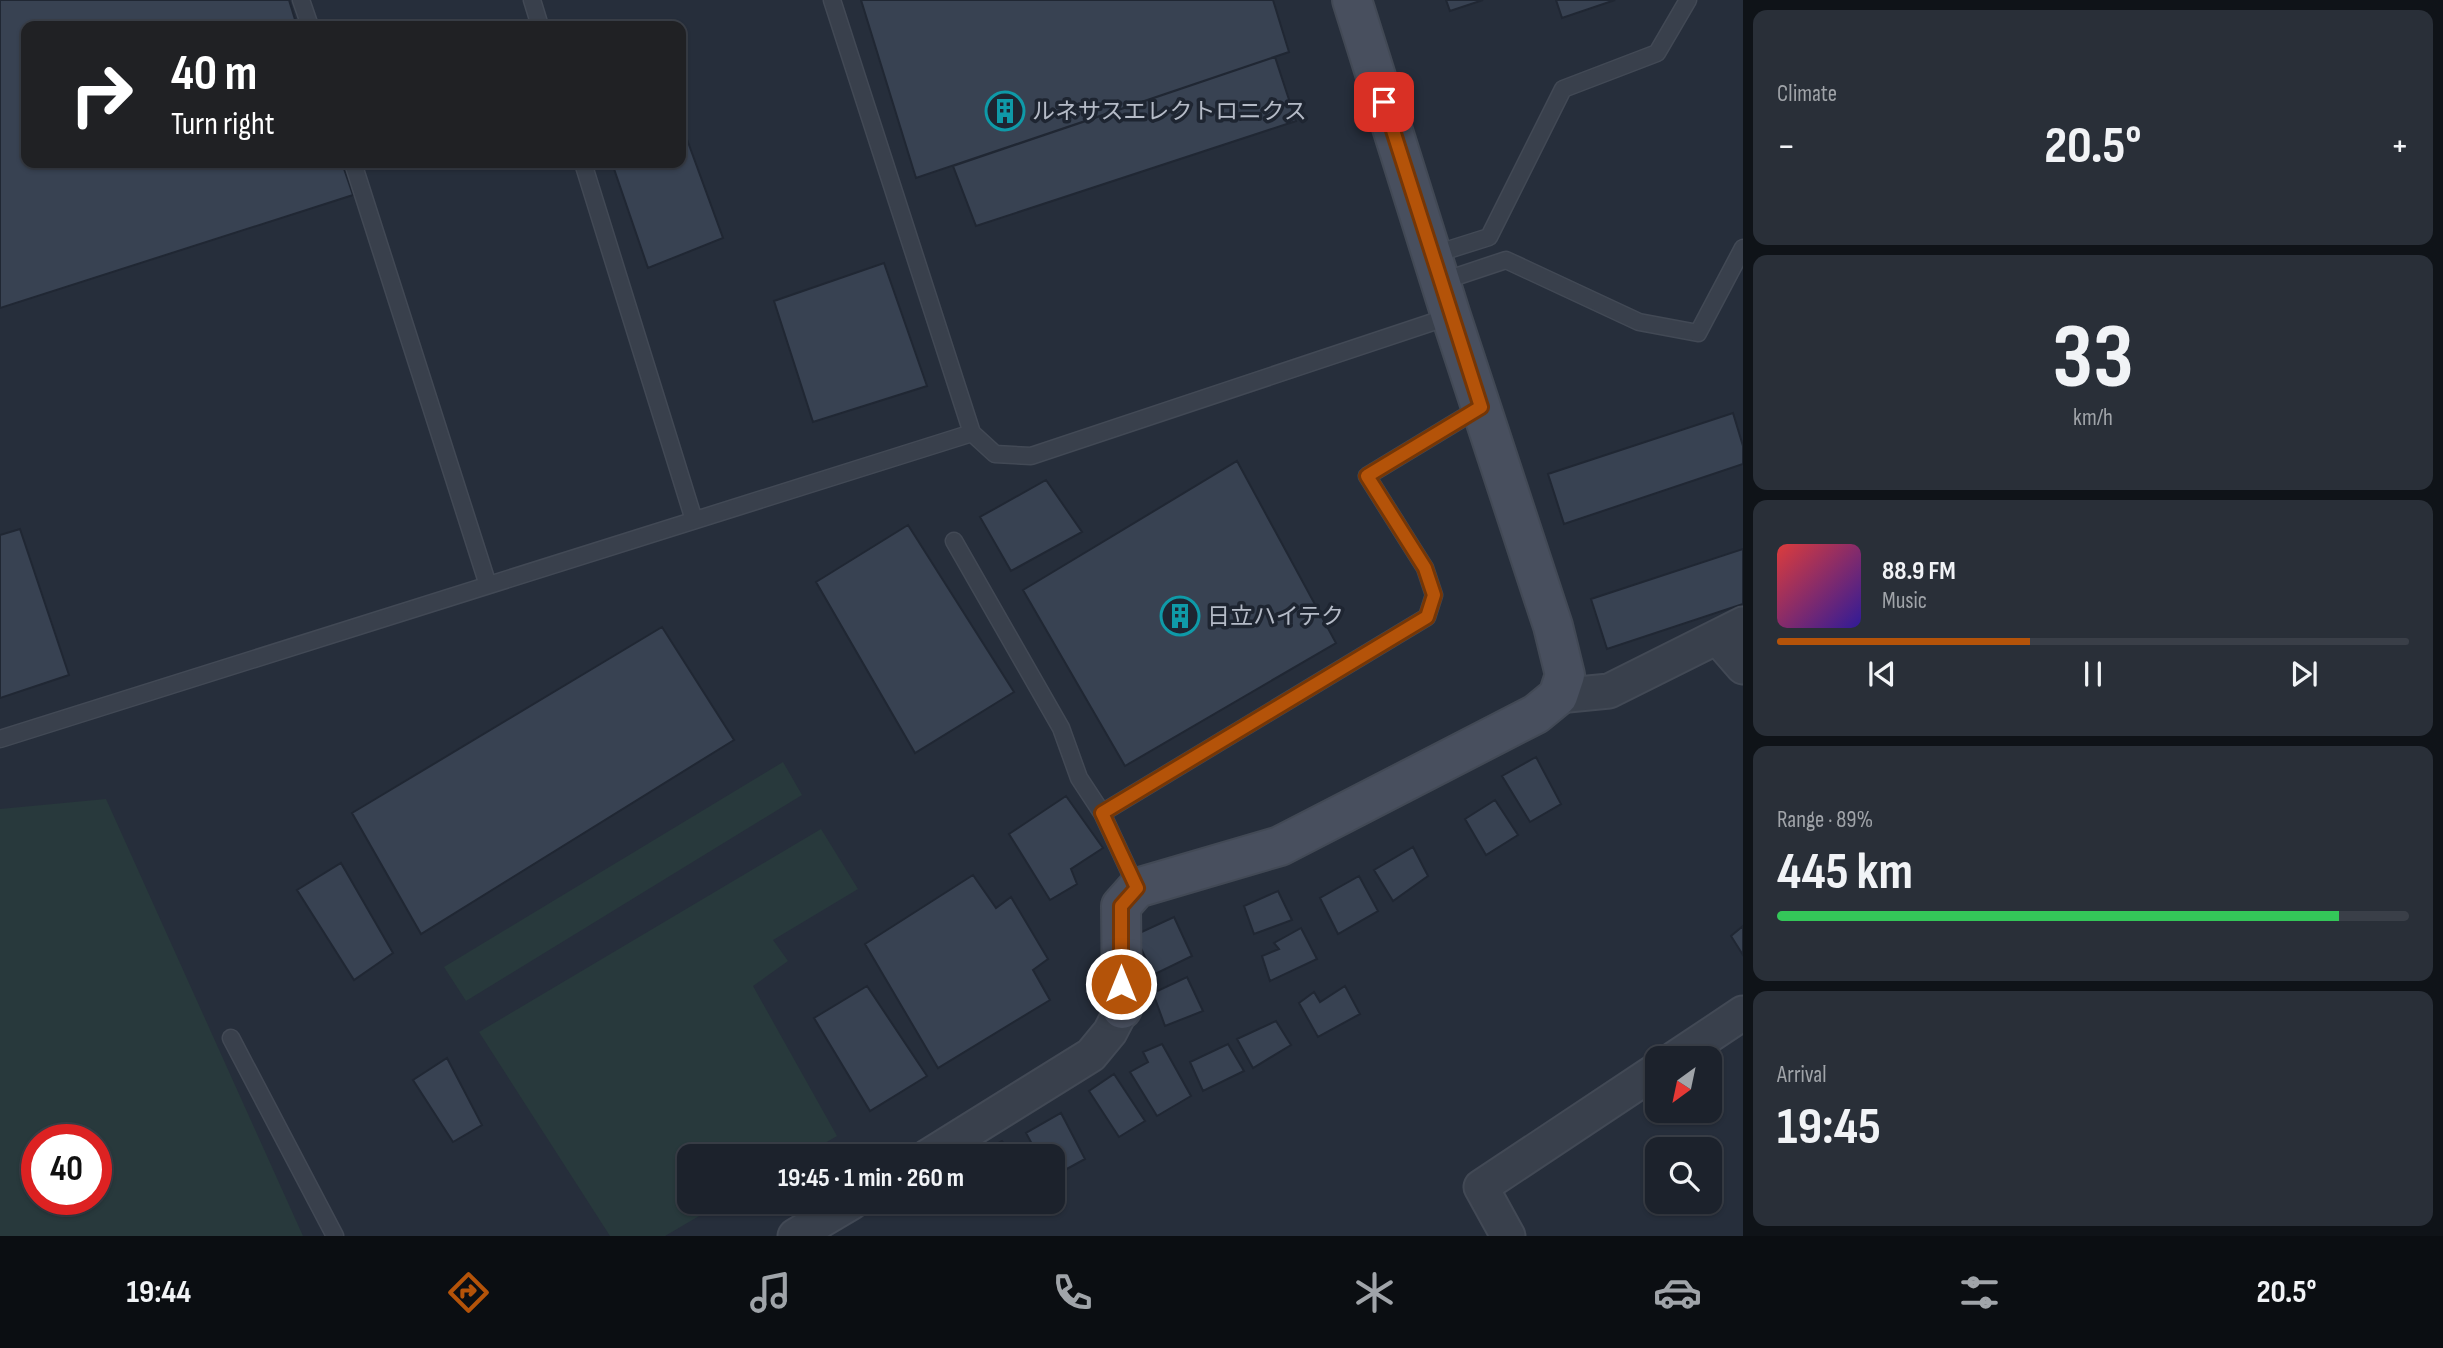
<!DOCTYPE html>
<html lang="en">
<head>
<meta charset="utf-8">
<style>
	body { margin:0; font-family:"Sofia Sans Condensed","Noto Sans JP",sans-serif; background:#292f38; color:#f1f3f6; height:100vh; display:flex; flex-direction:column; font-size:26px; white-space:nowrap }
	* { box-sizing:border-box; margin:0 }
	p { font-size:23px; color:#a0a4a9 }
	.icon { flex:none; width:38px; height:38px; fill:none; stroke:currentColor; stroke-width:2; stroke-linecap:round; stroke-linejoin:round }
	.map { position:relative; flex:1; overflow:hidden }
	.sheet { display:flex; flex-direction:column; gap:10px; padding:10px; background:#0f1318; width:700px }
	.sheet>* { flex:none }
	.guide { position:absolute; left:21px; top:21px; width:665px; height:147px; border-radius:14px; box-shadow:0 2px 5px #0004,0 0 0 2px #3a3f48; background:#202124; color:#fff; overflow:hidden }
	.needle { width:46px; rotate:213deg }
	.buttons { position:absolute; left:1645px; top:1046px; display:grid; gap:14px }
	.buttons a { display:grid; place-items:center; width:77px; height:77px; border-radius:14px; background:#1c222c; box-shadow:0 2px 5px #0004,0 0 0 2px #3a3f48; font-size:35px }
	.speed { position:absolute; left:21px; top:1124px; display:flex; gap:14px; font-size:35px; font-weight:700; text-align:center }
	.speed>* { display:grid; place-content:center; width:91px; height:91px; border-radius:50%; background:#1c222c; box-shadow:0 2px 5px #0004,0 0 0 2px #3a3f48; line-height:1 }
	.speed .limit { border:10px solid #d22; background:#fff; color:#111 }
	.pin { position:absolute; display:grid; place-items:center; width:60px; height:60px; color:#fff; margin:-30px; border-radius:14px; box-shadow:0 4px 10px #0006 }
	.me { position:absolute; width:77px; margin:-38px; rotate:0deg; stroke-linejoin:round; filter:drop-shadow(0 0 5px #0008) }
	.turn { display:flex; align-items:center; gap:24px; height:147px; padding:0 35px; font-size:32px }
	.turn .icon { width:91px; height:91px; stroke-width:2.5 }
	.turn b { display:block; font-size:49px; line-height:60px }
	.big { font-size:52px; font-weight:700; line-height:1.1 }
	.sheet .tile { flex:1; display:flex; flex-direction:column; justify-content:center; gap:10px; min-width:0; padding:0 24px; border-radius:14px; background:#292f38 }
	.sheet .dial { align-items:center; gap:0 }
	.dial b { font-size:91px; line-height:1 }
	.song { display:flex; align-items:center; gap:21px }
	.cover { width:84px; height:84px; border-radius:10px; background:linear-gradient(135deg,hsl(0 70% 55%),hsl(250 70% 35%)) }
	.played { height:7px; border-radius:4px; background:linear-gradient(90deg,#b45309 40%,#3a3f48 40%) }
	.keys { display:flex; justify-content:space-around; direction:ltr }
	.heat { display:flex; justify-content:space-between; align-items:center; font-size:38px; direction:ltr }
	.charge { height:10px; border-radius:5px; background:linear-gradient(90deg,#34c759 89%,#3a3f48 0) }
	.trip { position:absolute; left:677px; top:1144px; width:388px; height:70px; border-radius:14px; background:#1c222c; box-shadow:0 2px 5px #0004,0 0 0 2px #3a3f48; font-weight:700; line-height:70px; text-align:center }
	.dock { display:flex; height:112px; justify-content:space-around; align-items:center; background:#0b0e12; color:#a0a4a9 }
	.dock .icon { width:49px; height:49px }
	.dock .selected { color:#b45309 }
	.dock b { font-size:32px; color:#f1f3f6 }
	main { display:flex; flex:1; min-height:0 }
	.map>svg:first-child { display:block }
	.green { fill:#28393c; fill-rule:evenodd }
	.building { fill:#384252; stroke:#202733; stroke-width:2 }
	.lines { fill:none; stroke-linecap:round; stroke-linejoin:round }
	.lane-casing { stroke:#424955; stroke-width:19 }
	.street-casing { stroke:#424955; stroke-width:37 }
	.secondary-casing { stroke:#424955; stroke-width:42 }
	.lane { stroke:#39404c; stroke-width:16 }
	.street { stroke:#39404c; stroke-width:33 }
	.secondary { stroke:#484f5e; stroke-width:38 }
	.route-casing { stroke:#753606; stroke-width:18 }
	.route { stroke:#b45309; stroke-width:12 }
	.labels { text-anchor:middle; stroke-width:7; stroke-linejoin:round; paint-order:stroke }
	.poi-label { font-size:23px; fill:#b5bbc7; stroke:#1e2531; text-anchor:start }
</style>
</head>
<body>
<main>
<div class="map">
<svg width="1743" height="1236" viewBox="0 0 1743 1236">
	<rect width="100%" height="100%" fill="#262e3b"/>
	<path class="green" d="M783,762L802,795L466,1001L444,967Z
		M106,799L303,1236H0V809ZM96,1139V1199H37V1139Z
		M821,829L858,889L773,940L788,961L753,986L837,1136L801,1157H690V1202H723L665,1236H610L479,1032Z"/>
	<path class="building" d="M0,0H289L297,26H26V163H342L353,195L0,308Z
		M861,0H1273L1289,52L916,178Z
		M1446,0H1483L1450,11Z
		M1556,0H1615L1562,18Z
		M1275,57L1296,121L976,226L953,166Z
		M681,123L723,238L648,268L612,163H681Z
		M884,263L927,386L813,422L774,301Z
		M1733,413L1743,446V464L1564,524L1548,474Z
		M1237,461L1336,643L1125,766L1023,590Z
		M1046,480L1082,532L1011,571L980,517Z
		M908,525L1014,692L915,753L816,582Z
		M20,529L69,675L0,698V535Z
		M1743,549V604L1607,649L1591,599Z
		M662,627L734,740L421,934L352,813Z
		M1536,757L1561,804L1530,822L1502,776Z
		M1066,796L1103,848L1071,869L1077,884L1050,900L1009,834Z
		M1495,800L1518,835L1486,855L1465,819Z
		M1413,847L1428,876L1393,901L1374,870Z
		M341,863L393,953L354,980L297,890Z
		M973,875L996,908L1011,897L1048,959L1033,970L1050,1000L938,1068L865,944Z
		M1359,876L1378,911L1338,934L1320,898Z
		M1278,891L1292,920L1254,934L1244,906Z
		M1174,917L1192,956L1153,975L1135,935Z
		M1743,926V955L1731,936Z
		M1301,928L1317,959L1270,981L1262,956L1279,949L1274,943Z
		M1187,977L1203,1011L1165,1026L1153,993Z
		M867,986L927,1076L870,1111L814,1018Z
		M1345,986L1360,1014L1318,1037L1299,1003L1314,992L1320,1002Z
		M1276,1021L1291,1045L1253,1068L1237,1039Z
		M1162,1044L1191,1096L1157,1116L1130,1072L1148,1062L1143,1052Z
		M1228,1044L1244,1071L1203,1091L1190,1062Z
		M447,1058L482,1125L453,1142L413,1080Z
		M1114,1074L1145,1121L1119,1137L1089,1091Z
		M1061,1113L1085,1159L1054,1176V1157H1039L1026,1133Z
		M1002,1141L1013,1157H972Z"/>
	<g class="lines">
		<defs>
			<path id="lane" d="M301,0L310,26
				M532,0L540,26
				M832,0L972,433L995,454L1031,456L1451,316
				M353,163L488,585
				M583,163L694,520
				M1432,255L1489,237L1563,89L1657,53L1688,0
				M1440,282L1506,260L1639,322L1698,333L1743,248
				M954,541L1061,728L1079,778L1102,813L1137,888
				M0,739L972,433
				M1102,813L1427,617L1434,595L1425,568L1367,476L1481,407
				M231,1038L335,1236"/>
			<path id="street" d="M1717,637L1743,667
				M1558,696L1609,691L1743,624
				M1674,1059L1743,1013
				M927,1157L1091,1055L1110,1032L1122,1009
				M795,1236L852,1202
				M1508,1236L1481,1187L1657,1070"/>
			<path id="secondary" d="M1122,1009L1121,906L1137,888L1280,846L1536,714L1558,696L1565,675L1553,626L1451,316L1352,0"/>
		</defs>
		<use href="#lane" class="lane-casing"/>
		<use href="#street" class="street-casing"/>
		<use href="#secondary" class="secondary-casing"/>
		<use href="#lane" class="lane"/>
		<use href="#street" class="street"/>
		<use href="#secondary" class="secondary"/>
	</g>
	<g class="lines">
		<defs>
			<path id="route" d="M1121,984V906L1137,888L1102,813L1427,617L1434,595L1425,568L1367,476L1481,407L1384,102"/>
		</defs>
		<use href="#route" class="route-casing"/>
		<use href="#route" class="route"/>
	</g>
	<defs>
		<symbol id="building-ring" viewBox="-11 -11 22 22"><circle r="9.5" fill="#1e2531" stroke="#0f9aa8" stroke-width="1.5"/><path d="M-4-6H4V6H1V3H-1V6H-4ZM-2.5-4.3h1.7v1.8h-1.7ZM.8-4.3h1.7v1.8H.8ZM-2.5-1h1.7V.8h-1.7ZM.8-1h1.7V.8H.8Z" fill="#0f9aa8"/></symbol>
	</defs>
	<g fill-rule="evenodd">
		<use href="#building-ring" x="983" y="89" width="44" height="44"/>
		<use href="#building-ring" x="1158" y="594" width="44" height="44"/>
	</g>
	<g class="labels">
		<g class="poi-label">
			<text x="1032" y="119">ルネサスエレクトロニクス</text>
			<text x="1207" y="624">日立ハイテク</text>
		</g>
	</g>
</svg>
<div class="buttons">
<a><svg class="needle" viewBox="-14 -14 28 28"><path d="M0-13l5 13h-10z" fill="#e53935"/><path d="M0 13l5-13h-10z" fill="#a0a4a9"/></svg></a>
<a><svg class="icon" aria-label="search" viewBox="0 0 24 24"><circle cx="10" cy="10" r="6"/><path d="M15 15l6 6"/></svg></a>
</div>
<div class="speed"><div class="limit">40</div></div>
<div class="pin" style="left:1384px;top:102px;background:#d93025"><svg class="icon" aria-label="arrive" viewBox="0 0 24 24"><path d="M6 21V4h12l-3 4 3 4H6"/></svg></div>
<svg class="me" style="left:1121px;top:984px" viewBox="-20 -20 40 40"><circle r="17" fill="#b45309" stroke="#fff" stroke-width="3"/><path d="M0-11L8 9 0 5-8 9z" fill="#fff"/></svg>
<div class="trip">19:45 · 1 min · 260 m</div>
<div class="guide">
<div class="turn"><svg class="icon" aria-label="right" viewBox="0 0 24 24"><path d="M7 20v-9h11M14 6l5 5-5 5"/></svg><div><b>40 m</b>Turn right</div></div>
</div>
</div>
<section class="sheet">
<div class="tile"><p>Climate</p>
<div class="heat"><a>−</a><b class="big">20.5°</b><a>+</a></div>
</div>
<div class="tile dial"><b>33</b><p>km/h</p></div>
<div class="tile">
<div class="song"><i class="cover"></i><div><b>88.9 FM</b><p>Music</p></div></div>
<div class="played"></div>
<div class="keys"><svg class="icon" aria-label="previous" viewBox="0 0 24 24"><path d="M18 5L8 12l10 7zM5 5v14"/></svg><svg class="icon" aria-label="pause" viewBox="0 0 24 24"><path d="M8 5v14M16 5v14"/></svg><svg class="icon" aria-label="next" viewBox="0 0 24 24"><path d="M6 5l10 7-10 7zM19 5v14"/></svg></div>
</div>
<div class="tile"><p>Range · 89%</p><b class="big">445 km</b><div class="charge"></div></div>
<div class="tile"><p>Arrival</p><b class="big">19:45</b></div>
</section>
</main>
<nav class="dock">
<b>19:44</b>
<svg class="icon selected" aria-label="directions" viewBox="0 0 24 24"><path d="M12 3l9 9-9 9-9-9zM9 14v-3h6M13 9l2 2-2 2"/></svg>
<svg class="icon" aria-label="music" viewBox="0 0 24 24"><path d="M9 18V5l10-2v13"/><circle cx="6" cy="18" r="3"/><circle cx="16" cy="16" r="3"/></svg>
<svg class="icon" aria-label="phone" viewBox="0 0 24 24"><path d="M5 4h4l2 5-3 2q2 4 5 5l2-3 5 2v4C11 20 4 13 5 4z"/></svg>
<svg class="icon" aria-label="climate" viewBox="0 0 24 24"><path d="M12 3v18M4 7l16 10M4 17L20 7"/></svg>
<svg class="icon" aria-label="car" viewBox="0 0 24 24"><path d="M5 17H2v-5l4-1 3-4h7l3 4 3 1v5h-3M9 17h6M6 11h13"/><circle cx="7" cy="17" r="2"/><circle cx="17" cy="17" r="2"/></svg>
<svg class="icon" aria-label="filters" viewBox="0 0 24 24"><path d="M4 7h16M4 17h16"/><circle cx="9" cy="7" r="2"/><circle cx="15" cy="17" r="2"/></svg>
<b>20.5°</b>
</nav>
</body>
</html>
